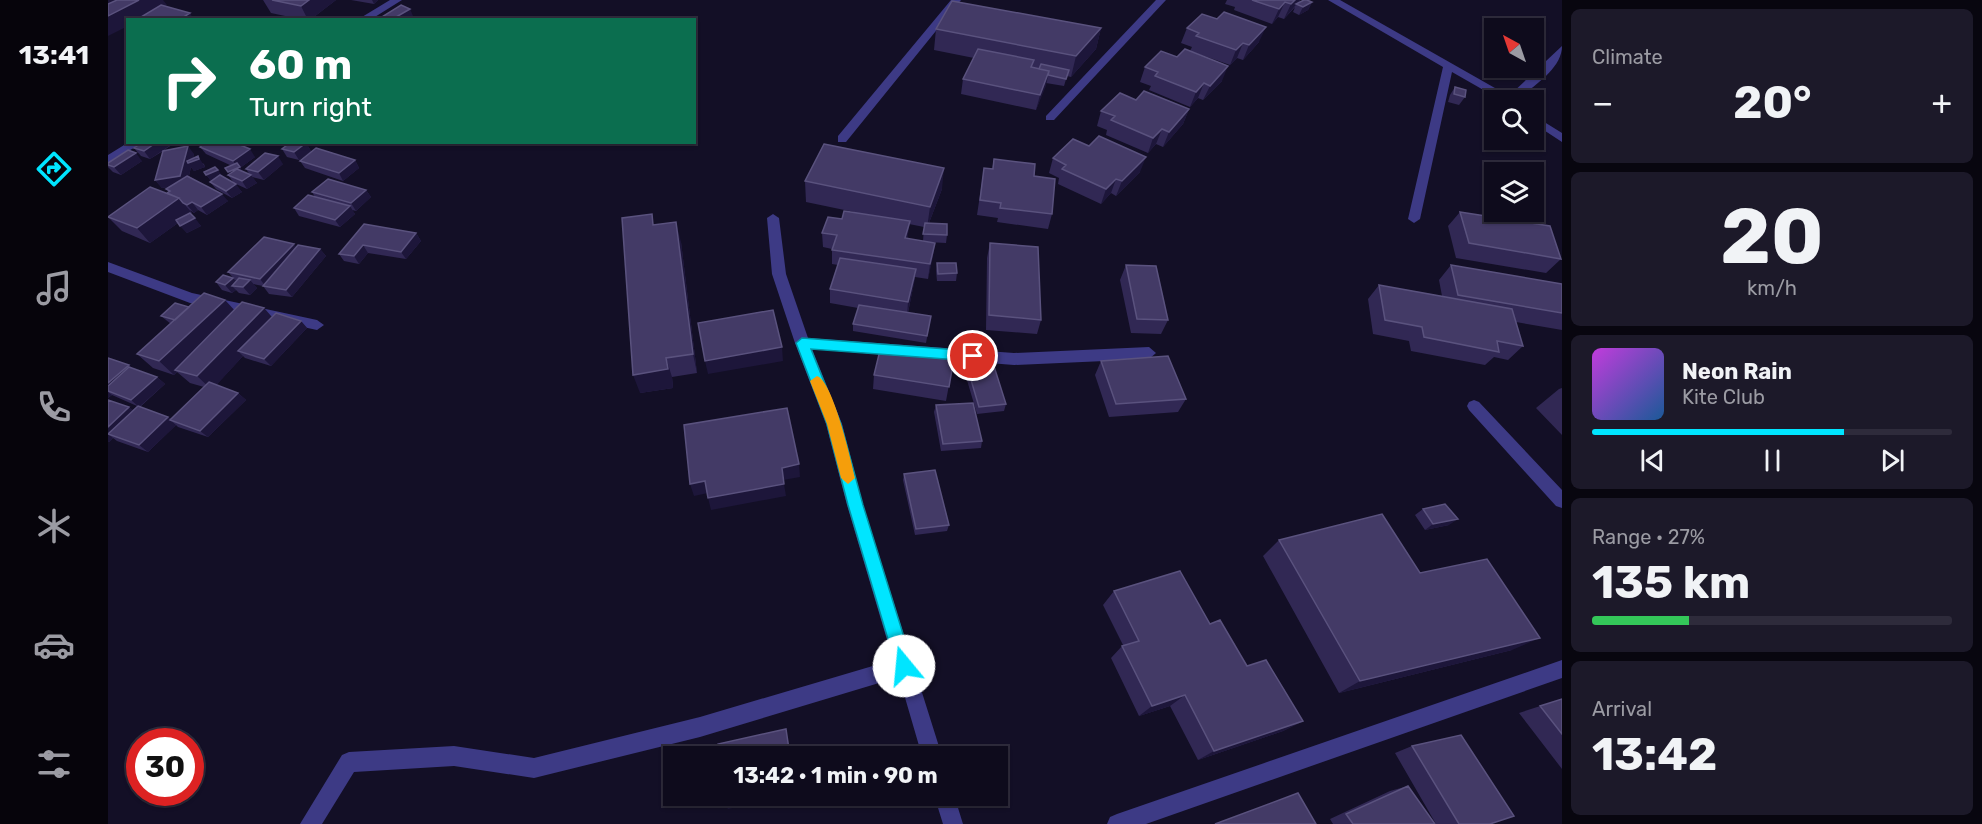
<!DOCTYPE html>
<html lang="en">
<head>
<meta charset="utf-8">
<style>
	body { margin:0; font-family:Rubik,sans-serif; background:#1c1929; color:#f1f3f6; height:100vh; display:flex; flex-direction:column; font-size:22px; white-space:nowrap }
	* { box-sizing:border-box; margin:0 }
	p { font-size:20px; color:#9b9ba3 }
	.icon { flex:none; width:33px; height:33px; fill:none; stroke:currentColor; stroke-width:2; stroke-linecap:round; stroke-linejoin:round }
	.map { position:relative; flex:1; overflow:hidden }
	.details { display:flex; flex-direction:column; gap:9px; padding:9px; background:#08060f; width:420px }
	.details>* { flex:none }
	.top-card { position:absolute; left:18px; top:18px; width:570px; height:126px; border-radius:0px; box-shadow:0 2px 4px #0004,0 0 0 2px #2e2b3b; background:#0b6e4f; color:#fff; overflow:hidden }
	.needle { width:39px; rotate:320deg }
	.controls { position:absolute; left:1376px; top:18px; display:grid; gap:12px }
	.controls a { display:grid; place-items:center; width:60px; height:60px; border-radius:0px; background:#0e0b1c; box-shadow:0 2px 4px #0004,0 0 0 2px #2e2b3b; font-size:30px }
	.speed { position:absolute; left:18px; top:728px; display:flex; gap:12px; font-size:30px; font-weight:700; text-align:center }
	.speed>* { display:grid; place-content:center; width:78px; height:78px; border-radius:50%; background:#0e0b1c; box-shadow:0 2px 4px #0004,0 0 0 2px #2e2b3b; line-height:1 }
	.speed .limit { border:9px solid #d22; background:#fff; color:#111 }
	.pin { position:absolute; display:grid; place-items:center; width:51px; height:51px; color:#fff; margin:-26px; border:3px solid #fff; border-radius:50%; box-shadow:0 2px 6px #0007 }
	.me { position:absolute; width:66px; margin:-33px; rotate:343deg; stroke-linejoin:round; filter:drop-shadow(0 0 4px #0008) }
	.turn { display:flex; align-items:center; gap:21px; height:126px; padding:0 24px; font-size:27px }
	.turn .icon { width:78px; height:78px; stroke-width:2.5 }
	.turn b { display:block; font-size:42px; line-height:51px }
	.big { font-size:45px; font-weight:700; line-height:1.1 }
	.details .card { flex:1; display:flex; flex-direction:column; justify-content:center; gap:9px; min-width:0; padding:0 21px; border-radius:9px; background:#1c1929 }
	.details .dial { align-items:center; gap:0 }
	.dial b { font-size:78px; line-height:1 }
	.song { display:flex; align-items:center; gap:18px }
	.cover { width:72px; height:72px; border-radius:9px; background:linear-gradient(135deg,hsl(290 70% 55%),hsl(210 70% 35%)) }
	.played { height:6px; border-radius:3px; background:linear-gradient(90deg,#00e5ff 70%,#2e2b3b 70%) }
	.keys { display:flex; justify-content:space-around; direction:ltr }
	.heat { display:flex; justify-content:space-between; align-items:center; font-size:33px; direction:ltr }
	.charge { height:9px; border-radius:4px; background:linear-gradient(90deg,#34c759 27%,#2e2b3b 0) }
	.trip { position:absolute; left:555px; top:746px; width:345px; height:60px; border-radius:0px; background:#0e0b1c; box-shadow:0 2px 4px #0004,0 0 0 2px #2e2b3b; font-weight:700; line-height:60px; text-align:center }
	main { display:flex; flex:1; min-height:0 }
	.tabs { display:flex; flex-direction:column; width:108px; justify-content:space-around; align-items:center; background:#06040b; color:#9b9ba3 }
	.tabs .icon { width:42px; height:42px }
	.tabs .current { color:#00e5ff }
	.tabs b { font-size:27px; color:#f1f3f6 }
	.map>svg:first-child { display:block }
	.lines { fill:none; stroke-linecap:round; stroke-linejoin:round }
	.service { fill:#3d3a85; fill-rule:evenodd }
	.minor { fill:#3d3a85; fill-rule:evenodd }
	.wall { fill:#312854; fill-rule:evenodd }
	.shaded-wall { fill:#1d163a }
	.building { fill:#433a66; stroke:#5a527e; stroke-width:1.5 }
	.route { fill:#00e5ff; stroke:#0095a6; stroke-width:1.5 }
	.slow { fill:#f59e0b }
</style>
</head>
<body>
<main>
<nav class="tabs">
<b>13:41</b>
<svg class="icon current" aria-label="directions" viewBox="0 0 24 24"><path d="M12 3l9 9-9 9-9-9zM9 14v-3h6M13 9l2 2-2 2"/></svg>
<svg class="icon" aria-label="music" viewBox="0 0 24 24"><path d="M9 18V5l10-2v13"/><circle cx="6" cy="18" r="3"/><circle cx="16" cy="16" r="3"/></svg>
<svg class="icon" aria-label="phone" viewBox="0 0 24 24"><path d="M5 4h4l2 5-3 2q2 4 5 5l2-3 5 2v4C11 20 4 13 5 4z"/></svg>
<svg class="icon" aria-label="climate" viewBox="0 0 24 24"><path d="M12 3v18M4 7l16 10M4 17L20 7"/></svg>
<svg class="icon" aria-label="car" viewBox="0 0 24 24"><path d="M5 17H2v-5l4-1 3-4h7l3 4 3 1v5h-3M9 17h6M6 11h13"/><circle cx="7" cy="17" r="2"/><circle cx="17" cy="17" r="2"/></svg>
<svg class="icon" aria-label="filters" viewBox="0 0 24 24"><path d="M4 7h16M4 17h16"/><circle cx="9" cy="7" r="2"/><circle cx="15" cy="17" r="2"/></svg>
</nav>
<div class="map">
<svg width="1454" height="824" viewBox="0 0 1454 824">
	<rect width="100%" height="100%" fill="#130f26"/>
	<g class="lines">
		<path class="service" d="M843,0H853L738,142H730V136Z
			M1366,400L1371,402L1454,490V508L1448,506L1361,410L1359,406L1361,402Z"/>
		<path class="minor" d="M282,0H294L262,20H249Z
			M1048,0H1058L946,120H938V116Z
			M1220,0H1232L1401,96L1454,46C1454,69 1425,86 1409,100H1393L1344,72L1312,219L1306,223L1300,219L1335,67Z
			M1425,115L1454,133V142L1425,123Z
			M21,142H35L0,164V155Z
			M665,214L671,218L678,274L700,338L906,353L1041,347L1048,353L1041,359L906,365L704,349L734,424L755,505L834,756H814L791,677L592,737L426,778L346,766L246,772L214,824H192L234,755L241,752L346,746L426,758L592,717L785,660L739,505L718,424L687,343L664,274L659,218Z
			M0,262L84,293L209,320L216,325L209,330L82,303L0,272Z
			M1454,660V678L1038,824H999L1002,817L1009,814Z
			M826,795H846L855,824H835Z"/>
	</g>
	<path class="wall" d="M155,0H228L202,20H196L163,13Z
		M243,0H270L266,4Z
		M1119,0H1192L1191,3L1204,2L1200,10L1191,15L1185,12L1187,7L1176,19L1170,17L1164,24L1126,10L1127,7L1117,4Z
		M1109,19L1151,42L1135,60L1129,58L1122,65L1082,51L1084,47L1073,43L1079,28Z
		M993,28L988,49L963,77L959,76L956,86L938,83L928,110L853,94L855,79L866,58L826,50L828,29Z
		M1037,67L1114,81L1095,100L1090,98L1082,107L1041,90L1043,86L1032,82Z
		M1347,87L1357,97L1351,105L1340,102L1342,95Z
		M1028,100L1081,109L1075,124L1055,147L1048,144L1040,153L998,135L999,130L989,126L993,111Z
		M67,143L56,150L86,154L85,158L96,164L97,167L86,171L83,167L81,176L120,201L99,215L90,210L86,213L82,210L84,213L82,214L93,226L79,233L70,223L42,243L14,231L0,217L59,193L61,192L58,189L62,187L54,188L47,180L55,151L42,159L33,156L26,148Z
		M198,143L203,151L191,160L179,157L174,149Z
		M92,147L147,157L132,168L135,172L142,175L138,169L175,164L156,180L144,177L149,183L139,189L126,183L134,192L124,198L108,189L102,182L103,181L96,172L115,177L126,183L120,175L121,174L124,166L98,154Z
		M945,158L1032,172L1008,196L1003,193L993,204L950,184L951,178L941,173Z
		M886,159L926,176L944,214L940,229L889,222L890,218L869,215L876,168L884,169Z
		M247,160L251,168L235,181L197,168L192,161Z
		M34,161L13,175L5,172L0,167V163Z
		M697,181L834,189L821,223L839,235L838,243L819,242L827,243L820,279L807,277L800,313L823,316L818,343L745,331V324L750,308L722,303V289L730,265L724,264V249L715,247L714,233L734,219L746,212L698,202ZM801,224L816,227L815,241L799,239Z
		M258,190L263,197L248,211L244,210L247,214L232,227L191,216L186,208L207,197L204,192Z
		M1352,212L1453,259L1438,273L1348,258L1340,226Z
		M256,224L308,233L313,241L298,259L260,253L251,264L236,261L231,254Z
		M547,225L573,242L589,373L564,377L565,388L532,393Z
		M882,243L933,320L929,334L878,330L879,258Z
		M189,247L212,249L218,256L184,297L161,294L155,286L145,284L149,288L142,295L131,293L128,290L124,293L114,290L108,282L125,278L128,281L129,280H127L120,272Z
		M829,263L849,273L848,281H829L828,271Z
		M1018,265L1060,320L1053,334L1023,333L1012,280Z
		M1343,265L1454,284V330L1408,322L1415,346L1400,360L1386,357L1377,365L1303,351L1301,341L1265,334L1260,299L1271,285L1334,296L1331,280Z
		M81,307L126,310L156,308L164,317L193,321L199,328L163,366L137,358L135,356L108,385L130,393L138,400L100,437L70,427L68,425L40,452L9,441L5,438L1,442L0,441V400L25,410L29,406L4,395L0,398V358L25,369L49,377L57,384L32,407L60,417L63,419L96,387L82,383L69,372L66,375L45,368L29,354L63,324L53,316Z
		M846,358L838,401L765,389L766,375Z
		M993,361L1078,399L1070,412L1001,417L987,375Z
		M858,363L898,404L896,411L869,414L856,370Z
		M1454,388V435L1428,408L1451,389Z
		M828,405L874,441L873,448L833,451L826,412Z
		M796,474L841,525L839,531L807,535L795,480Z
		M1315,509L1341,525L1317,530L1307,515Z
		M1171,540L1312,573L1404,650L1231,693L1155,556Z
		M1006,591L1102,624L1139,666L1195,721L1175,731L1090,760L1062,706L1031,716L1003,658L1015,645L995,605Z
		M1454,699V769L1411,713Z
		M1304,746L1382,824H1328L1287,753Z
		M1300,786L1327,824H1225L1222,819L1282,791Z"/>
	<path class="shaded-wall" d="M0,0H55L59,5L32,20H20V26L0,36Z
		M201,0H228L202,20H200L193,6Z
		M264,0H270L266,4Z
		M1187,0H1192L1176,19L1183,4Z
		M1177,2L1170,17L1164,24L1171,9Z
		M1204,2L1200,10L1191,15L1195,7Z
		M302,9L305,16L300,20H283Z
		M82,13L86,20H71Z
		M1158,27L1151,42L1135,60L1141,45Z
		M993,28L988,49L963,77L968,56Z
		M1135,43L1129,58L1122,65L1128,50Z
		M1120,66L1114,81L1095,100L1102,86Z
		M941,71L938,86L928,110L932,95Z
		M1096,83L1090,98L1082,107L1088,92Z
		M1081,109L1075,124L1055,147L1061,132Z
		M1054,129L1048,144L1040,153L1045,138Z
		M49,142H67L42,159L36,151Z
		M198,143L203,151L191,160L186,152Z
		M80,146L86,154L84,162L90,156L97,167L86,171L83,167L79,184L54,188L47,180Z
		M142,149L147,157L132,168L138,175L124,177L120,172L130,168L125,161Z
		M28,153L34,161L13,175L6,167Z
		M170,156L175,164L156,180L150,172Z
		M1038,157L1032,172L1008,196L1014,181Z
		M247,160L251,168L235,181L231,173Z
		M836,168L834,189L819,228L822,207Z
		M110,170L116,178L105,183L98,175Z
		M143,175L149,183L139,189L134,181Z
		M1008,179L1003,193L993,204L998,189Z
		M128,184L134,192L124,198L118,191Z
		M258,190L263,197L248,211L243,203Z
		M114,194L120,201L99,215L93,207Z
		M71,198L84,213L42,243L29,228Z
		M84,202L90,210L86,213L79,205Z
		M242,206L247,214L232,227L227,220Z
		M87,218L93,226L79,233L72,226Z
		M802,221L800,235L796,253L797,238Z
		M568,222L573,242L589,373L585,354Z
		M308,233L313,241L298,259L293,252Z
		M827,243L825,257L820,279L822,264Z
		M186,244L192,251L158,287L152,279Z
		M255,245L260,253L251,264L246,256Z
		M212,249L218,256L184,297L178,290Z
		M808,269L806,284L799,316L800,302Z
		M125,278L132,286H124L128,290L124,293L117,285Z
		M142,280L149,288L142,295L135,287Z
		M117,300L130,314L67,370L69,372L66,375L51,361Z
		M156,308L168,322L130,351L135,356L104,390L89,376Z
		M193,321L199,328L163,366L156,359Z
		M674,347L675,361L600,374L597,361Z
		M558,358L564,377L565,388L532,393L525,375Z
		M21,365L29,372L0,391V383Z
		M49,377L57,384L31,407L23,400Z
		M0,392L4,395L0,398Z
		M130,393L138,400L100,437L92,431Z
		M21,407L30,414L0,434L5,438L1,442L0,441V427Z
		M60,417L66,422L62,420L68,425L40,452L31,445Z
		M691,464L692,477L675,480L674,468Z
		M597,481L600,493L586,496L582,484Z
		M676,484L678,496L603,510L600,498Z
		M1350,519L1341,525L1317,530L1325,524Z
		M1432,638L1404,650L1231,693L1252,681Z
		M1077,695L1062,706L1031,716L1044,706Z
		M1195,721L1175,731L1090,760L1106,751Z
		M656,795H681L620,809L617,804Z"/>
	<path class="building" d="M9,0H31L0,16V4Z
		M164,0H201L193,6Z
		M1144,0H1187L1183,4L1177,2L1171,9Z
		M1196,0H1199L1204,2L1195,7L1188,4Z
		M844,1L993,28L968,56L828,29Z
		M53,5L82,13L71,20H28Z
		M293,5L302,9L283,20H269Z
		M1116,12L1158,27L1141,45L1135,43L1128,50L1088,36L1091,33L1079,28L1094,14L1109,19Z
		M870,49L926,60L923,67L941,71L932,95L855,79Z
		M1077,49L1120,66L1102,86L1096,83L1088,92L1047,76L1050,72L1037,67L1053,51L1069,57Z
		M933,64L961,70L958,79L940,75L941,71L931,69Z
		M1347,87L1358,90L1357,97L1346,94Z
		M1036,91L1081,109L1061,132L1054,129L1045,138L1003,120L1007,116L993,111L1012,93L1028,100Z
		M991,136L1038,157L1014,181L1008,179L998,189L954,169L958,165L945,158L965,139L981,146Z
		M35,142H49L36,151L26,148Z
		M98,142H125L142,149L125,161L92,147Z
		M183,142H197L198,143L186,152L174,149Z
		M716,144L836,168L822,207L697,181Z
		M80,146L72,176L47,180L55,151Z
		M208,148L247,160L231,173L192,161Z
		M20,150L28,153L6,167L0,165V163Z
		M157,153L170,156L150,172L138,169Z
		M90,156L91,159L80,163L79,161Z
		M886,159L927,164L926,176L947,179L944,214L892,208L893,203L872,200L876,168L885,169Z
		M129,163L132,167L120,172L117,168Z
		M107,167L110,170L98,175L96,172Z
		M129,169L143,175L134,181L120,175Z
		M112,175L128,184L118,191L102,182Z
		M79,176L114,194L93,207L84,202L79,205L75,203L71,198L59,193L62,191L58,189Z
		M220,179L258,190L243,203L204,192Z
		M42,187L71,198L29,228L0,217Z
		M200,195L242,206L227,220L186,208Z
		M736,211L802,221L797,238L827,243L822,264L724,250L729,235L714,233L720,217L734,219Z
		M1352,212L1442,226L1453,259L1361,243Z
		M82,213L87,218L72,226L68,220Z
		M544,214L545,225L568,222L585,354L558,358L560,369L525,375L514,218Z
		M817,223L839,224V235L815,234Z
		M256,224L308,233L293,252L255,245L246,256L231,254Z
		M156,237L186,244L152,279L120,272Z
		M882,243L930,247L933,320L881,315Z
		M190,245L212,249L178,290L155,286Z
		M732,258L808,269L800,302L722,289Z
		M829,263H848L849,273L830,274Z
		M1018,265L1048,266L1060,320L1029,319Z
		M1343,265L1454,284V313L1350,295Z
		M115,275L125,278L117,285L108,282Z
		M131,278L142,280L135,287L124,286Z
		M1271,285L1404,309L1415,346L1389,341L1391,352L1316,337L1314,327L1277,320Z
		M96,293L117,300L51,361L29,354Z
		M134,302L156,308L89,376L67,370Z
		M67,303L81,307L67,320L53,316Z
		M751,305L823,316L819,336L745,324Z
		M665,310L674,347L597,361L590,323Z
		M168,313L193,321L156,359L130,351Z
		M773,346L846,358L841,387L766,375Z
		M1060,356L1078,399L1008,404L993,361Z
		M0,358L21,365L0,383Z
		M884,360L898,404L871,407L858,363Z
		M21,367L49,377L23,400L0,391V386Z
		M101,382L130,393L92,431L62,420Z
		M0,400L21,407L0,427Z
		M865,403L874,441L835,444L828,405Z
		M30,406L60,417L31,445L0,434Z
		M679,408L691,464L674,468L676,484L600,498L597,481L582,484L576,425Z
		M827,470L841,525L808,529L796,474Z
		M1337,504L1350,519L1325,524L1315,509Z
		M1274,514L1312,573L1379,559L1432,638L1252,681L1171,540Z
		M1072,571L1102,624L1112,620L1139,666L1158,660L1195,721L1106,751L1077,695L1044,706L1014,646L1031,641L1006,591Z
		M1454,699V734L1432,706Z
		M678,729L682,756H611L610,744Z
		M1353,735L1406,816L1382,824H1351L1304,746Z
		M1300,786L1327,824H1245L1238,814Z
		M1190,793L1208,824H1107Z
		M616,795H656L617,804Z"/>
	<path class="route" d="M694,338L865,351L871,356L865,361L703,349L733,424L755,505L805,666L802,672L796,675L791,672L788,666L740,505L719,424L688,343Z"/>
	<path class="slow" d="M709,376C725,381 743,460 747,478L740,484L733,478L719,424L702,381Z"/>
</svg>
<div class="controls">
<a><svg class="needle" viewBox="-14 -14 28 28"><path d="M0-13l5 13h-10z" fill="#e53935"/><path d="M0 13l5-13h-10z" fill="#9b9ba3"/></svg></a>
<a><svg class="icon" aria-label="search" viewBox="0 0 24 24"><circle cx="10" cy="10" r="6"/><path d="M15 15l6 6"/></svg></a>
<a><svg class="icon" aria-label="layers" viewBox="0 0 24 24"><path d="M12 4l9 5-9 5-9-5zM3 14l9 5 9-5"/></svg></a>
</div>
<div class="speed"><div class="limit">30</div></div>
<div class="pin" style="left:865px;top:356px;background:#d93025"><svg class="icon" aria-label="arrive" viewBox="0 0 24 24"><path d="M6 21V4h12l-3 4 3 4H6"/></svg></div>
<svg class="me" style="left:796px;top:666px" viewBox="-20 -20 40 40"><circle r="19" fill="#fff"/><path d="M0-13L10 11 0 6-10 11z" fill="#00e5ff"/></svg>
<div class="trip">13:42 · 1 min · 90 m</div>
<div class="top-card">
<div class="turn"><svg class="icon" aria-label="right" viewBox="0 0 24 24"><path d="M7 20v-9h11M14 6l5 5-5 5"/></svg><div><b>60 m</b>Turn right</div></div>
</div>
</div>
<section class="details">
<div class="card"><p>Climate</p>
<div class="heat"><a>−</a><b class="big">20°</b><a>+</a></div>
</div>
<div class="card dial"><b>20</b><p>km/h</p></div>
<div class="card">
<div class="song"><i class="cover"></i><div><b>Neon Rain</b><p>Kite Club</p></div></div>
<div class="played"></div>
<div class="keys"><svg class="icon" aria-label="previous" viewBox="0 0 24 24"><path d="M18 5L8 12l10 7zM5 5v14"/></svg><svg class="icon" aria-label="pause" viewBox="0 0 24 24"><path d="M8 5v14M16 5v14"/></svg><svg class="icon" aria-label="next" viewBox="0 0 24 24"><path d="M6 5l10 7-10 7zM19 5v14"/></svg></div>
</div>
<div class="card"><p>Range · 27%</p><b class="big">135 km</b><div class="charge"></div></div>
<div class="card"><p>Arrival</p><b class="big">13:42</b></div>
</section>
</main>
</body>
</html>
